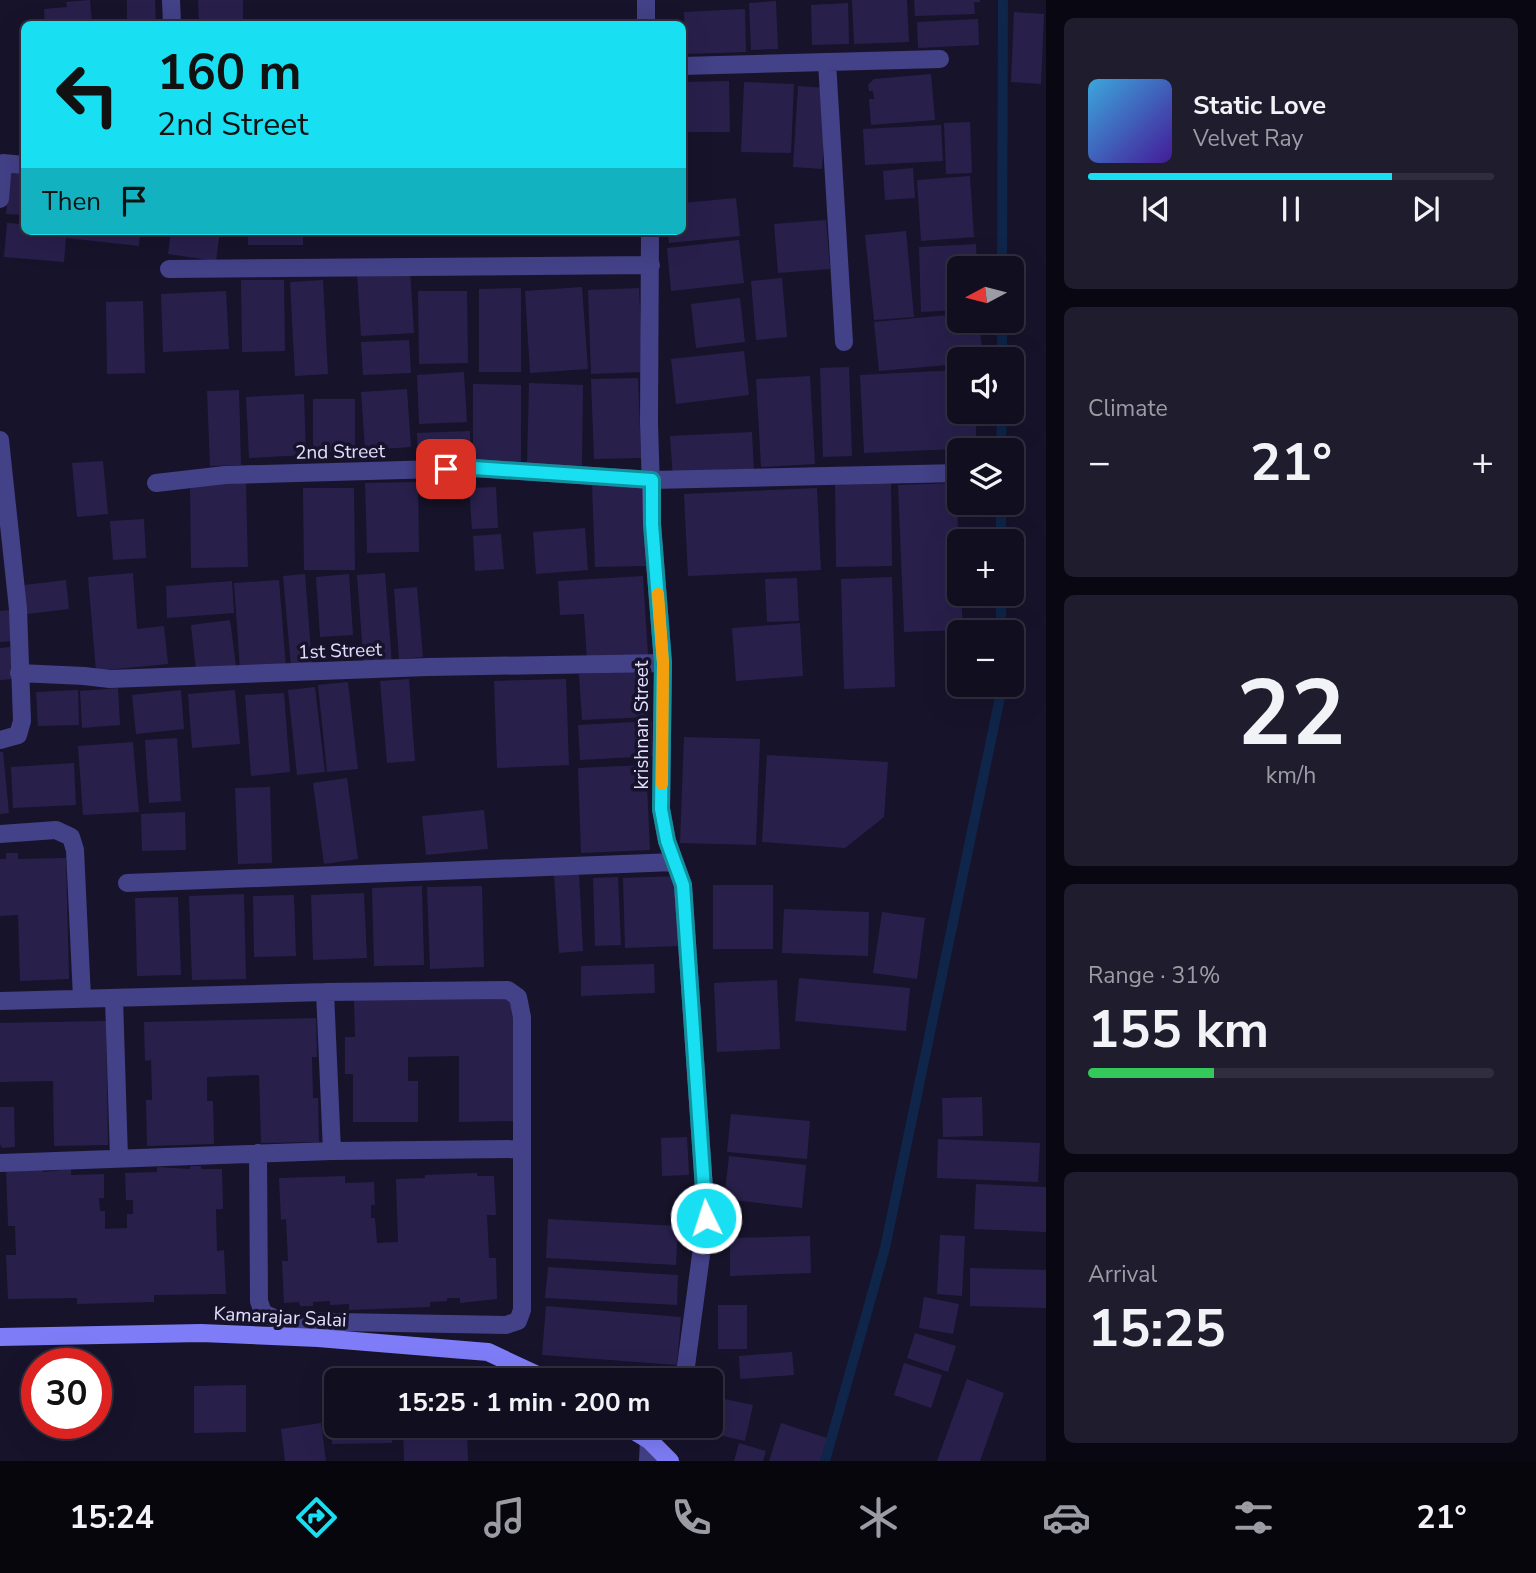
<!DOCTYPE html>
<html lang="en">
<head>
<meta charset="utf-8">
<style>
	body { margin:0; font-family:"Nunito Sans",sans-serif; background:#1e1c2d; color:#f1f3f6; height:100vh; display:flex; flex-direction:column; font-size:26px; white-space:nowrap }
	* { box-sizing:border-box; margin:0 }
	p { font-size:23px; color:#9c9ca5 }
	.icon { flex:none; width:38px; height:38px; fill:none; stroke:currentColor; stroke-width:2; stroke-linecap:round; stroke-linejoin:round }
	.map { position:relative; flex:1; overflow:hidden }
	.drawer { display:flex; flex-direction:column; gap:18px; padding:18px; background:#090812; width:490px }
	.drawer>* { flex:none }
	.banner { position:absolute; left:21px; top:21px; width:665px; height:214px; border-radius:10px; box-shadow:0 7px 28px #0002,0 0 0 2px #302e3e; background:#18dff1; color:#111; overflow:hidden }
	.needle { width:46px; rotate:263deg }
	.buttons { position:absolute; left:947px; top:256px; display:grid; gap:14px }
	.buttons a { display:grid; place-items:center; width:77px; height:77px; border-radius:10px; background:#110e20; box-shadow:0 7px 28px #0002,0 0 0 2px #302e3e; font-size:35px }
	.speed { position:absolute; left:21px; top:1348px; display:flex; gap:14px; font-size:35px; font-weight:700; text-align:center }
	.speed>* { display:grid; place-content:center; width:91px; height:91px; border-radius:50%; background:#110e20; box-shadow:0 7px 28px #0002,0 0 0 2px #302e3e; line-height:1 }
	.speed .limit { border:10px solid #d22; background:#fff; color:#111 }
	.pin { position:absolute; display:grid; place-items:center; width:60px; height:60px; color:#fff; margin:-30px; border-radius:14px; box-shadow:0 4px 10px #0006 }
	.me { position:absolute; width:77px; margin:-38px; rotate:356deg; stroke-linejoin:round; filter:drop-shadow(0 0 5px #0008) }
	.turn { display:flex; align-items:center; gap:24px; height:147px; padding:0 21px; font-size:32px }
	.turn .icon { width:91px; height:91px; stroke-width:2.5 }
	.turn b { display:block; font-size:49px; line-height:60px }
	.then { display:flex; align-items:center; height:66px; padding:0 21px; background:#0003; gap:14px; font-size:26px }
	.big { font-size:52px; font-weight:700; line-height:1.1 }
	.drawer .card { flex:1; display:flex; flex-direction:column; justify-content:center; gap:10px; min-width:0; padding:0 24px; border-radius:10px; background:#1e1c2d }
	.drawer .dial { align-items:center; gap:0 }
	.dial b { font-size:91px; line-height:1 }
	.song { display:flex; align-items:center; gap:21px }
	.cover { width:84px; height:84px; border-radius:10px; background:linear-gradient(135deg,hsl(200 70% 55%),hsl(260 70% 35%)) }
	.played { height:7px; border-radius:4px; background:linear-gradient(90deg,#18dff1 75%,#302e3e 75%) }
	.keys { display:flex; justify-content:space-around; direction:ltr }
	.heat { display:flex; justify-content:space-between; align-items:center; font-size:38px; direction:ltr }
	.charge { height:10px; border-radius:5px; background:linear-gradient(90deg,#34c759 31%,#302e3e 0) }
	.trip { position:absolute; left:324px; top:1368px; width:399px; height:70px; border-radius:10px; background:#110e20; box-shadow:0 7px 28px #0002,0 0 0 2px #302e3e; font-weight:700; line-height:70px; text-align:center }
	.tabs { display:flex; height:112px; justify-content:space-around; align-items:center; background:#07060d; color:#9c9ca5 }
	.tabs .icon { width:49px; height:49px }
	.tabs .selected { color:#18dff1 }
	.tabs b { font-size:32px; color:#f1f3f6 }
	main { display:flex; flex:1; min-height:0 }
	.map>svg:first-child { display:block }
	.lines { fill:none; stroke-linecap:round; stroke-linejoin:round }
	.stream { stroke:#0f2549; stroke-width:10 }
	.building { fill:#28204b }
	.street { stroke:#434187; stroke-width:18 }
	.secondary { stroke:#7e7df7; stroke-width:18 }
	.route-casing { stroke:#10919d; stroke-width:18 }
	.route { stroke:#18dff1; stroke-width:12 }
	.slow { stroke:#f59e0b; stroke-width:12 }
	.labels { text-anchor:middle; stroke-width:7; stroke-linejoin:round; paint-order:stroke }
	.street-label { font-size:19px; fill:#e2dffd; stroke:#17132b }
</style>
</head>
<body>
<main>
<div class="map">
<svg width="1046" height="1461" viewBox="0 0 1046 1461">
	<rect width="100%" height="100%" fill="#17132b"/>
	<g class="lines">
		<path class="stream" d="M1002,268L1003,0
			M1002,359V320
			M1001,450L1002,411
			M1001,541V502
			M1001,632V593
			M825,1461L885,1248L1000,697V684"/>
	</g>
	<path class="building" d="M90,0L92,24H45L44,9L67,7L66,2Z
		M127,0H155L156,24H127Z
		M198,0H243V24H199Z
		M852,0H907L909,42L854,44Z
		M914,0H980V2H974L975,14L915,16Z
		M776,1L778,49L751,50L749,3Z
		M848,3L849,44L812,45L811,5Z
		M745,9L746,52L686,54L684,12Z
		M1014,12L1044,14L1041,84L1011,82Z
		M978,19L979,45L918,48L917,22Z
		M931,74L935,120L871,125L869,99H874L873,91H869L868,85L874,79Z
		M729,81L730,132H682V82Z
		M744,82L794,84L791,153L741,152Z
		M798,86L827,88L822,169L793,167Z
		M970,122L972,173L946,174L944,123Z
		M941,125L943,161L865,165L863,129Z
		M913,168L915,198L885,200L883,171Z
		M10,171L24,172V215L6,214Z
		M970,176L974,237L921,241L917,180Z
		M736,198L740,236L669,243L668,231H682V203Z
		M826,220L830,269L778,273L774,224Z
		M7,223L24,224V231H140L139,246L66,238L64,262L4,257Z
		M171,231H220L216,261L168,254Z
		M248,231H303V245H248Z
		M906,231L914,317L874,320L865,235Z
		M739,240L744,283L671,291L667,248Z
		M976,244L977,268H959V310L921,312L919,247Z
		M410,270L414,333L361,336L357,273Z
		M782,278L787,337L756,340L751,281Z
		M241,280H284L285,351L242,352Z
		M323,280L328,374L295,376L290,282Z
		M582,287L588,369L530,373L525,291Z
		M521,288V372H479V289Z
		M639,288L643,372L591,374L588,290Z
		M226,291L229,349L163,352L161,294Z
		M418,291H467L468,363L419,364Z
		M740,298L745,342L696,348L691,304Z
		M143,301L145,373L107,374L106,302Z
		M959,314V320H979L983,359H959V364L879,371L874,322Z
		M409,340L411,373L363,375L361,342Z
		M744,351L749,395L676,404L671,359Z
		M849,367L852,456L823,457L820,368Z
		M959,370V411H975L977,448L864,453L860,375Z
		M464,372L467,422L419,424L417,375Z
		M810,376L815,464L761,467L756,379Z
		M638,378L641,458L594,459L591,379Z
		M529,383L583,385L582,466L527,464Z
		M473,384L521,385V462H473Z
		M407,389L411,447L365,450L361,392Z
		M239,390L241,465L210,466L207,391Z
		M304,394L306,455L249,458L246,397Z
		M313,399H355V452H313Z
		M470,431L471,460L418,462L417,433Z
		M752,432L754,474L673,479L670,436Z
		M103,461L108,514L77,517L72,463Z
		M418,482L419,552L367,553L365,483Z
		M835,482H891L892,566L836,567Z
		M246,483L248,567L191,568L190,485Z
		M643,483L646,566L595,567L592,484Z
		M957,483L959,593H961L963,630L904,632L898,485Z
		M496,487L498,528L472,529L469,488Z
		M303,488H354L355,570H304Z
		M817,488L821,570L688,576L684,494Z
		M144,519L146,558L113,560L110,521Z
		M585,528L588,570L536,574L533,532Z
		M501,534L504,569L475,571L473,536Z
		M133,573L137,629L164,626L168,664L96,671L88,577Z
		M385,573L392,664L364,667L357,575Z
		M305,574L312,665L291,667L283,576Z
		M349,574L353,635L320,637L316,577Z
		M643,576L648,656L587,660L584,614L560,615L558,581Z
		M892,577L895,687L844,689L841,579Z
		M797,578L799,621L767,622L765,579Z
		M66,580L69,609L27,614L24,585Z
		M279,580L286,667L240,670L234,583Z
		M232,581L234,613L167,618L166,586Z
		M417,587L423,657L399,659L394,589Z
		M11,610L13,641L0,642V611Z
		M230,620L236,666L196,671L191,625Z
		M800,623L803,676L736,681L732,628Z
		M10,647L13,679L0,680V648Z
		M647,671L648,717L582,720L579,674Z
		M409,679L415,761L387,763L380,681Z
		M566,679L569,765L497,768L494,681Z
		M348,682L358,769L327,772L318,685Z
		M315,687L325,772L297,775L288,690Z
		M118,688L120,725L82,728L80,691Z
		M78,690L79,725L38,726L36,692Z
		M181,690L184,729L136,734L132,695Z
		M235,690L240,744L192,748L188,694Z
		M284,693L290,772L251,776L245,695Z
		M652,721L653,756L580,760L578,725Z
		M684,737L760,739L756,845L680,843Z
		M177,738L181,801L149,803L145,740Z
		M133,742L139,812L83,815L78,746Z
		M0,752H3L9,813L0,814Z
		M767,755L888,762L884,817L845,848L762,842Z
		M74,763L76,805L13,808L11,767Z
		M646,765L650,850L581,853L578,768Z
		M347,778L358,859L324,864L313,783Z
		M270,787L272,863L238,864L235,788Z
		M484,810L488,849L426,855L422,816Z
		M185,812L186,850L142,851L141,814Z
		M6,853H18V859L66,858L69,979L20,981L18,915L0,916V859H6Z
		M579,873L583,951L559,953L554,874Z
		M678,876L680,946L625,948L623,878Z
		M618,877L621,945L595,946L593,878Z
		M713,885H773V949H713Z
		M422,886L424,965L374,966L372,888Z
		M482,886L484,967L430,969L427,887Z
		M364,893L367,958L313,960L311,895Z
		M244,894L246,979L192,980L189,896Z
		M294,895L296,956L254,957L253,896Z
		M178,897L181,975L137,976L135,898Z
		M784,909L869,912L868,956L782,953Z
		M882,912L925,918L917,979L873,973Z
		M654,964L655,993L581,996V966Z
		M799,978L910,988L906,1031L795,1021Z
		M777,980L780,1049L717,1052L714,983Z
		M513,999L514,1121L459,1122V1056L408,1057V1081H418V1122H353V1074H345V1037H355L354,1000Z
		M316,1018L317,1057H312L313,1098H318L319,1142L261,1143L259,1075L207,1077V1101H213L214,1144L147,1146L146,1100H152L151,1060L145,1061L144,1022Z
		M106,1021L108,1145L54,1146L53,1081L0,1082V1023Z
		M982,1097L983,1136L943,1137L942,1098Z
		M0,1107H14L15,1147L2,1148L0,1144Z
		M731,1114L810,1121L807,1159L727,1152Z
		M687,1137L689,1175L662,1176L661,1138Z
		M938,1139L1040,1143L1038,1182L937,1178Z
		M729,1156L806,1165L802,1208L724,1199Z
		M190,1166H201V1169H222L223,1209H216L217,1251L224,1250L226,1294L154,1295V1302L77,1304V1298L8,1299L6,1255H16L15,1226H8L6,1170L43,1169V1172L71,1169V1175L104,1174V1198H99L100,1211H105V1229L127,1228V1214H133V1200H126L125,1173L157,1172V1167L190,1169Z
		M477,1173V1176H494L496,1215H487L489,1258H496L497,1299L460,1303V1298H447V1301L430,1302V1307L349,1310V1304L330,1305V1301L313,1302V1306H300L299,1302L284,1303L282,1261H288L286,1219L281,1220L279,1178L345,1176V1183L374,1182L375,1205H371V1218H375L377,1243L398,1242L396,1179L425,1178V1175Z
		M976,1184L1046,1187V1232L974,1229Z
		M548,1219L678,1226L676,1265L546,1258Z
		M940,1235L965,1236L962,1296L937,1294Z
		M810,1236L811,1273L730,1276V1238Z
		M548,1267L678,1275L677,1305L545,1298Z
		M970,1268L1046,1270V1308L970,1306Z
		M924,1297L959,1304L953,1334L919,1328Z
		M718,1305H747V1349H718Z
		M546,1306L681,1317L677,1365L542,1355Z
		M915,1333L956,1346L948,1372L907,1358Z
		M792,1352L794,1375L740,1379L739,1356Z
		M904,1363L942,1375L931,1408L894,1395Z
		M967,1379L1004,1393L980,1461H937Z
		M246,1385V1432L194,1433V1386Z
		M710,1396L753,1405L745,1441L701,1431L702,1426H710Z
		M331,1403H336V1426H392V1443L332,1444Z
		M321,1423L326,1461H285L281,1429Z
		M781,1423L827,1438L820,1461H769Z
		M467,1426L468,1461H404L403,1428Z
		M739,1443L766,1451L763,1461H734Z"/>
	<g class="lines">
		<path class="street" d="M171,0L172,24
			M646,0V24
			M827,62L844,342
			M682,66L940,59
			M0,199L3,163L24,165
			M650,231L649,423L652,524L663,663L661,809L667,841L683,885L706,1218L684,1381
			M169,269L651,265
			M0,440L18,609L22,721L18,735L0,740
			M156,483L225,475L474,468L652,480L959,473
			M19,673L84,676L110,679L428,667L663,663
			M0,834L56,830L71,837L75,850L82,998
			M127,883L675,862
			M325,992L332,1151
			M114,998L119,1158
			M0,1001L325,992L508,990L518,997L522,1017V1310L518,1321L506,1325L281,1321L263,1313L259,1301L258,1153
			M0,1163L332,1151L521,1149
			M648,1461L649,1440L658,1426"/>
		<path class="secondary" d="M0,1337L201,1333L318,1338L488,1352L550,1381
			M626,1426L649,1440L670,1461"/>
	</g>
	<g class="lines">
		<defs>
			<path id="route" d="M446,469L474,468L652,480V524L663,663L661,809L667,841L683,885L706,1218"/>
		</defs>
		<use href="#route" class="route-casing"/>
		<use href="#route" class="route"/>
		<path class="slow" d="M658,594L663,663L662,784"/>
	</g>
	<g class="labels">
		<g class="street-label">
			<text transform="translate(340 451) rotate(-1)" y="7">2nd Street</text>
			<text transform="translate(340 650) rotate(-2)" y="7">1st Street</text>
			<text transform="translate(641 725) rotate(-90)" y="7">krishnan Street</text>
			<text transform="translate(280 1316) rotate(3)" y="7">Kamarajar Salai</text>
		</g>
	</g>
</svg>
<div class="buttons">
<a><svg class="needle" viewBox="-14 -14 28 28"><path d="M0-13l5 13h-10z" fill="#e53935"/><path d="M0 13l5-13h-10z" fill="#9c9ca5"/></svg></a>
<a><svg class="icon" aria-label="sound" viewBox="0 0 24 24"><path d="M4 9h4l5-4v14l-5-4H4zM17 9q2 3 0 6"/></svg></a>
<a><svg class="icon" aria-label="layers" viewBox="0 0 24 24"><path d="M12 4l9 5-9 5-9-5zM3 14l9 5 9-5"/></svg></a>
<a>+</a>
<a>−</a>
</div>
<div class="speed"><div class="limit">30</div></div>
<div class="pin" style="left:446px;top:469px;background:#d93025"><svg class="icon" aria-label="arrive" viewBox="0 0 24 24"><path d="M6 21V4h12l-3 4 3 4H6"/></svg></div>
<svg class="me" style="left:706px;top:1218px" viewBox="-20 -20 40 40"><circle r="17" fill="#18dff1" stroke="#fff" stroke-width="3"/><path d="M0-11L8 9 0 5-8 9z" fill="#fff"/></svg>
<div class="trip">15:25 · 1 min · 200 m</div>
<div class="banner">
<div class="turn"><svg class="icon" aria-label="left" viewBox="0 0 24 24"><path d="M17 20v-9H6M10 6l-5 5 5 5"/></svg><div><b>160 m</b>2nd Street</div></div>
<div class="then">Then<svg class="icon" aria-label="arrive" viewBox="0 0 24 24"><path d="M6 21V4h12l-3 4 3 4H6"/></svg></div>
</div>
</div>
<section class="drawer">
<div class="card">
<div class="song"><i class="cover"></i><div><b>Static Love</b><p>Velvet Ray</p></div></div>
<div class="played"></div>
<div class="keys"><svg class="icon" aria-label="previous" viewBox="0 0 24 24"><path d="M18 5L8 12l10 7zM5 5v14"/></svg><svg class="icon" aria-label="pause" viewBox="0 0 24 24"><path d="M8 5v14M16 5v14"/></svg><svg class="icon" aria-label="next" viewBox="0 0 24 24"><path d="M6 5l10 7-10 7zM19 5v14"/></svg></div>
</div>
<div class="card"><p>Climate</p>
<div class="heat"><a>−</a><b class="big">21°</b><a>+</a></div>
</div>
<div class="card dial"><b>22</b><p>km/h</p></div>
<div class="card"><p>Range · 31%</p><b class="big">155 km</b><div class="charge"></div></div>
<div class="card"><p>Arrival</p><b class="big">15:25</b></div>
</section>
</main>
<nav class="tabs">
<b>15:24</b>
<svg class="icon selected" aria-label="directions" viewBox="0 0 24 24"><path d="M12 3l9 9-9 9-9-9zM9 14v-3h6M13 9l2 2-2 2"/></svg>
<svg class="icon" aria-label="music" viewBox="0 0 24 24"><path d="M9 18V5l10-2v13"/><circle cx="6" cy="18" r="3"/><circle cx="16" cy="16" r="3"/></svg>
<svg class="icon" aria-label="phone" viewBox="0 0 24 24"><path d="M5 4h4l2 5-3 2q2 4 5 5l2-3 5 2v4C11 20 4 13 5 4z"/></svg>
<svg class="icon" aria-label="climate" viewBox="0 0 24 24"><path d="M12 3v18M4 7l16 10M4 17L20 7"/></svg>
<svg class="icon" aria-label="car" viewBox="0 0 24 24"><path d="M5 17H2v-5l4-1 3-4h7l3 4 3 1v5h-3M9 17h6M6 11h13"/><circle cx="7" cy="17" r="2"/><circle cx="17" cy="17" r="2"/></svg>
<svg class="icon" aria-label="filters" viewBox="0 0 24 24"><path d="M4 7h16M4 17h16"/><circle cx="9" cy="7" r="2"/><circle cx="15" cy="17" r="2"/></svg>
<b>21°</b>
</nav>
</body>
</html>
